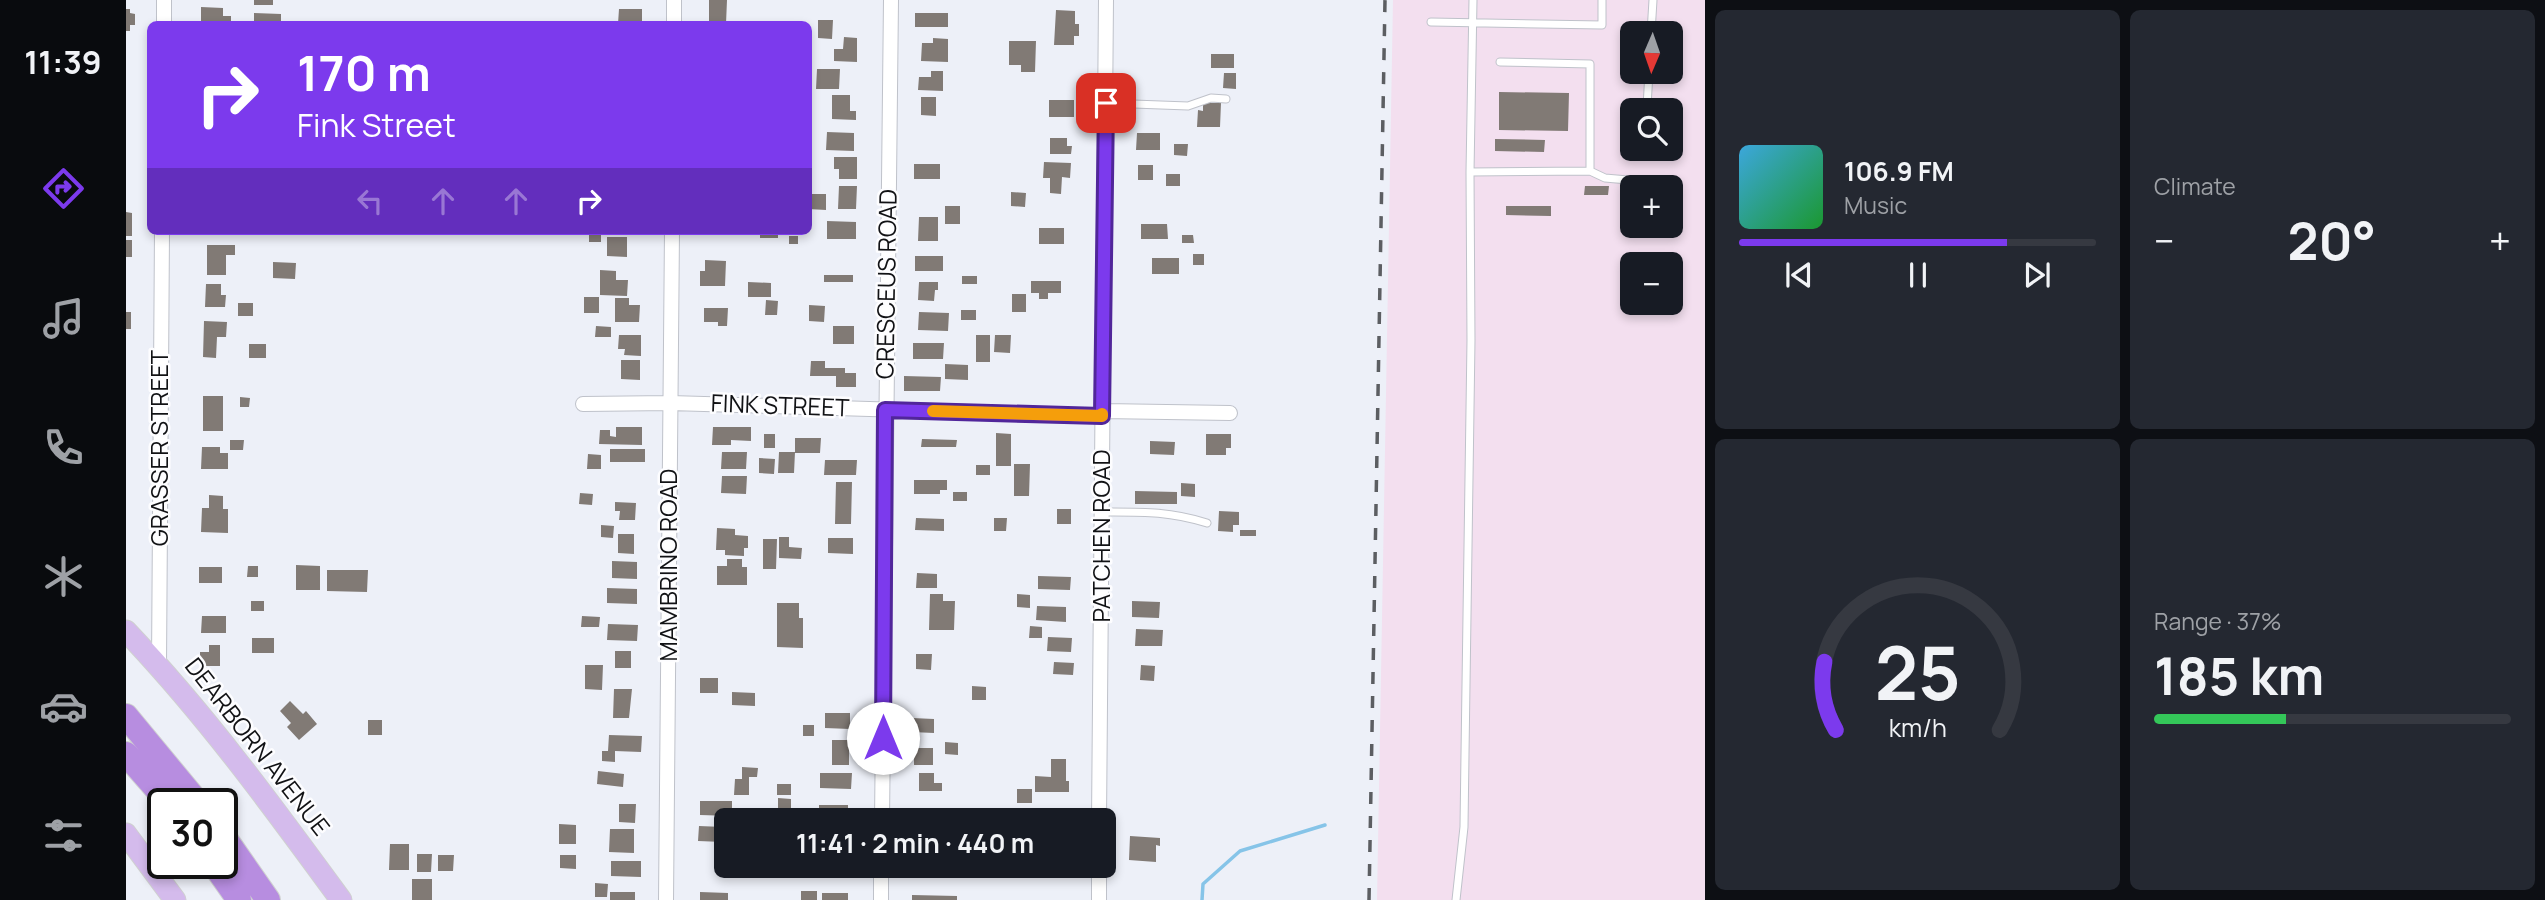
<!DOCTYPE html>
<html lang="en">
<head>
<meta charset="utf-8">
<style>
	body { margin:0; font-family:Manrope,sans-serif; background:#242831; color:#f1f3f6; height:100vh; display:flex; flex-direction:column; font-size:26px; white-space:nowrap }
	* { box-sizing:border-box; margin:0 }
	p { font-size:23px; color:#9ea1a6 }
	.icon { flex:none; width:38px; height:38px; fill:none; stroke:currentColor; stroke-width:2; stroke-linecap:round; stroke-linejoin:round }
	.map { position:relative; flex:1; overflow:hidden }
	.side { display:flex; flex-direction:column; gap:10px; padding:10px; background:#0d0f14; width:840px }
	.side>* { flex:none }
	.banner { position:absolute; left:21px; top:21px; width:665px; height:214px; border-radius:10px; box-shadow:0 4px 10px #0003; background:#7c3aed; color:#fff; overflow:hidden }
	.needle { width:46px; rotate:182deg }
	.tools { position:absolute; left:1494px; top:21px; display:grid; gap:14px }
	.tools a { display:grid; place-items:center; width:63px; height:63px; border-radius:10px; background:#171b24; box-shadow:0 4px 10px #0003; font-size:35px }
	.speed { position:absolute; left:21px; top:788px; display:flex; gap:14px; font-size:35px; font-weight:700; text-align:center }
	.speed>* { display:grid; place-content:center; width:91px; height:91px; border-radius:50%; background:#171b24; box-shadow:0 4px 10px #0003; line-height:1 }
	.speed .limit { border:4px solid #111; border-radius:10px; background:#fff; color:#111 }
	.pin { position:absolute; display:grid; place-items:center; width:60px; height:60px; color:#fff; margin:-30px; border-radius:14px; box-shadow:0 4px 10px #0006 }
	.me { position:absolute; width:77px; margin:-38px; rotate:0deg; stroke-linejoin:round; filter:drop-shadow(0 0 5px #0008) }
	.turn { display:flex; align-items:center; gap:24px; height:147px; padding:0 35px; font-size:32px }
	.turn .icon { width:91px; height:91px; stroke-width:2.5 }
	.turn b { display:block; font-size:49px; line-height:60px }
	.lanes { display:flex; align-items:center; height:66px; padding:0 35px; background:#0003; justify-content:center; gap:35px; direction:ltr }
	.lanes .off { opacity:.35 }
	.big { font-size:52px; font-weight:700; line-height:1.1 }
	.side .card { flex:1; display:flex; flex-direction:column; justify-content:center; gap:10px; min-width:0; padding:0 24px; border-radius:10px; background:#242831 }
	.side .dial { align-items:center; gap:0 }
	.dial svg { height:182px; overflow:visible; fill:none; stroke:#363941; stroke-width:7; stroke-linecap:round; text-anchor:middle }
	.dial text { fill:#f1f3f6; stroke:none }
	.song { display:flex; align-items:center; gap:21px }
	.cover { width:84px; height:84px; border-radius:10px; background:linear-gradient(135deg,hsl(200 70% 55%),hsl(130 70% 35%)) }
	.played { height:7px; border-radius:4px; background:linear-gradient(90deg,#7c3aed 75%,#363941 75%) }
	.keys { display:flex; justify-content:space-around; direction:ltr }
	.heat { display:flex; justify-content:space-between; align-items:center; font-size:38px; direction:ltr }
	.charge { height:10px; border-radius:5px; background:linear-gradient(90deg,#34c759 37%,#363941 0) }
	.side .tiles { flex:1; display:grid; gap:10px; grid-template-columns:repeat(2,1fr) }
	.trip { position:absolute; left:588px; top:808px; width:402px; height:70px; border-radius:10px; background:#171b24; box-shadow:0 4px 10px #0003; font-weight:700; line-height:70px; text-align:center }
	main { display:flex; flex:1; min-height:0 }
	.menu { display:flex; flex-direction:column; width:126px; justify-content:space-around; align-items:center; background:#090b0e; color:#9ea1a6 }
	.menu .icon { width:49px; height:49px }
	.menu .active { color:#7c3aed }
	.menu b { font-size:32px; color:#f1f3f6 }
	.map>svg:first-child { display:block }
	.industrial { fill:#f3dfef; fill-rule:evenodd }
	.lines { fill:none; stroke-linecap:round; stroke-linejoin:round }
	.stream { stroke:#86c4e8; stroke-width:3.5 }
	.building { fill:#817a75 }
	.lane-casing { stroke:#bfc2ca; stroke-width:9 }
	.street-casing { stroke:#bfc2ca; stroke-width:16 }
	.primary-casing { stroke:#cfd0d0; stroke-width:23 }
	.highway-casing { stroke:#cfd0d0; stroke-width:26 }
	.lane { stroke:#fff; stroke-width:7 }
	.street { stroke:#fff; stroke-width:14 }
	.primary { stroke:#d4bbec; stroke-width:21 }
	.highway { stroke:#b78de0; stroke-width:24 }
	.rail { stroke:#5c5e62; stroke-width:3.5; stroke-dasharray:12 12; stroke-linecap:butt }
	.route-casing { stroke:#51269a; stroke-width:18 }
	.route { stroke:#7c3aed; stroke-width:12 }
	.slow { stroke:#f59e0b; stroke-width:12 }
	.labels { text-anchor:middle; stroke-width:5; stroke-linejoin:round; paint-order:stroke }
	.street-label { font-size:24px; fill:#111215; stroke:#fdfdff }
</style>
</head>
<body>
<main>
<nav class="menu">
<b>11:39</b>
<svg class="icon active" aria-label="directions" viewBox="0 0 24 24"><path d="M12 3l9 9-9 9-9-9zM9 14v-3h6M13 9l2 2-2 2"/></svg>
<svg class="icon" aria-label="music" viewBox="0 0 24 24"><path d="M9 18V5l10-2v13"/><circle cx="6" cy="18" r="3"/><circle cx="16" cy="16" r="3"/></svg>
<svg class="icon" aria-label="phone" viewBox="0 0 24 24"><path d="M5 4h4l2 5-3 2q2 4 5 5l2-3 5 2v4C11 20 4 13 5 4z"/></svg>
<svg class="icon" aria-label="climate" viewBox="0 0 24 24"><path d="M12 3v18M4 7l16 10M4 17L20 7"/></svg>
<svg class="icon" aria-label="car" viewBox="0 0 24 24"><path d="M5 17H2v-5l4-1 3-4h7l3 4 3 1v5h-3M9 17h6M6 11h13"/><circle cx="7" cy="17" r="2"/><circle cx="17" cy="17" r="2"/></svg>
<svg class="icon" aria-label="filters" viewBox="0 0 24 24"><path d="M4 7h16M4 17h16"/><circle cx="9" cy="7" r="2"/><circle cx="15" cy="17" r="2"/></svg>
</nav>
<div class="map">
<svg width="1579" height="900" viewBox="0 0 1579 900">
	<rect width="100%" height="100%" fill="#edf0f8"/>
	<path class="industrial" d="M1267,0H1579V900H1251ZM1507,33H1545V72H1507ZM1507,110H1545V149H1507ZM1507,187H1545V226H1507ZM1507,264H1545V303H1507Z"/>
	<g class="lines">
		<path class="stream" d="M1076,900L1077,884L1114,851L1199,825"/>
	</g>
	<path class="building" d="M128,0H147V5H128Z
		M583,0H601L600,24H583Z
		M75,7L97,8V16H105V24L75,23Z
		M0,9H4V13L9,14V25H4V31H0Z
		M493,9H516V24H492Z
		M930,10L949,11V24H953V36H948V45H928Z
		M128,13L155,14V24H128Z
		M789,13H822V27H789Z
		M692,20H707L706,39L692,38Z
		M718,37L731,38V62L708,61V49H717Z
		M807,38L822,39V62L795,61L796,43H807Z
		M883,41H910L909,72H895V65H883Z
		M1085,54H1108V68H1085Z
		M691,69H714L713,89H690Z
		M805,71H817V91L792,90L793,77H805Z
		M1098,73H1110V89L1097,88Z
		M1373,92L1443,93L1442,131L1373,130Z
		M706,95H724V111H730V120L706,119Z
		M795,97H810V116L795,115Z
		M923,100H948V117H923Z
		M1077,103H1095L1094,127H1071L1072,110L1077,111Z
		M701,132L728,133V151L700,150Z
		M1011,133H1034V150H1010Z
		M924,138H941V146H946L945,154H924Z
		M1369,139L1419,140L1418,152L1369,151Z
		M1048,144H1062L1061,156L1048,155Z
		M708,157H731V179H713V169H708Z
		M918,162L945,163L944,178L936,177L935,194L924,193V178H917Z
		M788,164H814V179H788Z
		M1012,165H1027V180H1012Z
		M1040,174H1054V186H1040Z
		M713,186H731L730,209H712Z
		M1459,186H1483L1482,195H1458Z
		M885,192L900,193L899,207L885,206Z
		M682,194H700V210L682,209Z
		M819,206H834V224H819Z
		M1380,206H1425V216L1380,215Z
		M0,212L6,213V236H0Z
		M793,217H812V241H792Z
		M701,221L730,222V239H701Z
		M1015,224H1041L1042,239H1015Z
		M913,228H938V244H913Z
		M634,231H652V238H634Z
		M463,232H475V242H463Z
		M1056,235H1067L1068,243H1056Z
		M663,236H672V244H663Z
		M481,237H501V257L481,256Z
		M0,240H6V257H0Z
		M81,245H109V255H100V275H81Z
		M1067,254H1078V265H1067Z
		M789,256H817V271H789Z
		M1026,258H1053V274H1026Z
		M579,260L600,261L599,286H574V271H579Z
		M147,262L170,263L169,279L147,278Z
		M474,270L490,271V280H502L501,296L474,295Z
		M698,275H727V282H698Z
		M836,276H851V284H836Z
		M905,281H935V293H922V299H913V293H905Z
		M622,282L645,283V297H622Z
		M793,282H812V290H809L808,301L792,300Z
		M80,284H95V295H100L99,307H79Z
		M886,294H900V312H886Z
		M458,297H473V313H458Z
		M489,298H503V305H514L513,322H489Z
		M640,300L652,301L651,315H639Z
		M112,303H127V316H112Z
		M683,305L699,306L698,322L683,321Z
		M578,308H602L601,326H592V322H578Z
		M835,310H850V320H835Z
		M0,312H5V329H0Z
		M793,312L823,313L822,331L792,330Z
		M78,321L101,322L100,337H91L90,358L77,357Z
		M470,326L485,327V337H469Z
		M707,326H728V344H707Z
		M493,335H515V356L498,355L499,349H492Z
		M850,335H864V362H850Z
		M869,335H885L884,353L868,352Z
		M787,343H818L817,359H787Z
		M123,344H140V358H123Z
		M495,360H514V380L495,379Z
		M685,361H699V368H719V373H730V387H710V376H684Z
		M819,364L842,365V380L819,379Z
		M778,376L815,377L814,391H778Z
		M77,396H97V431H77Z
		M114,397L124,398L123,407H114Z
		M490,427H516V445L473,444L474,430H484V436L490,437Z
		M587,427H625V441L605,440V445H586Z
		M870,433L885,434V466H870Z
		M638,434H649V448H638Z
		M1080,434H1105V448H1100V455H1080Z
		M669,438H695L694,453H669Z
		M796,439L831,440L830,447H795Z
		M104,440H118L117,450H104Z
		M1024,441L1049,442L1048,455L1024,454Z
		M76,447H94V453H102V469H75Z
		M484,449H519V462H484Z
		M596,452H621L620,469H595Z
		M653,452H669L668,473H652Z
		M462,454L475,455V469H461Z
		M633,458L649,459L648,474L633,473Z
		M699,460H731L730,475H698Z
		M888,464H904L903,496H888Z
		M850,465H864V475H850Z
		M596,476H621L620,494L595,493Z
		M788,480H821V490H814V494H788Z
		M710,482H726L725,524H709Z
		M1055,483L1069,484V497L1055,496Z
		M1009,491L1051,492V504H1009Z
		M827,492H841V501H827Z
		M454,493L467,494L466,505L453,504Z
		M83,495L97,496V509H102V533L75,532L76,508H83Z
		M489,502L510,503L509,520H493L494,511H489Z
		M931,509H945V524H931Z
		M1093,511L1113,512V525H1107V532L1092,531Z
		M790,518L818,519V531L789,530Z
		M868,518H881L880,531H868Z
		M475,525L488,526L487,538L475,537Z
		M591,528L609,529V535L622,536V548H618V556L599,555V550H590Z
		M1114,530H1130V536H1114Z
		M492,534H508V554L492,553Z
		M653,537H663V547L676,548L675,559L653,558Z
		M702,538H727V554L702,553Z
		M637,539H651L650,569H637Z
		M601,559H616V567H621V585H591V566H601Z
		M486,561L511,562V579L486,578Z
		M170,565L194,566V590H170Z
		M122,566H132V577H121Z
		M73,567H96V583H73Z
		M201,570H242L241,592L201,591Z
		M791,573L811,574V588H790Z
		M912,576L945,577L944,590L912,589Z
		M481,588L511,589V604L481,603Z
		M804,594H817V601H829L828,630H803Z
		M891,594L904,595V608L891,607Z
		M125,601H138V611H125Z
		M1006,601L1034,602L1033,618L1006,617Z
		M651,603H673V618H677V648L651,647Z
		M911,606L940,607V622L910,620Z
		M76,616H100V633H75Z
		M456,616L474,617L473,627H455Z
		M482,624L512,625L511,641L481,640Z
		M904,626L916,627V638H903Z
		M1010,629L1037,630L1036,646H1009Z
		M922,637L946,638L945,652L921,651Z
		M126,638H148V653H126Z
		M83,645H94V666H74V652H83Z
		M489,651H505V668H489Z
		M790,654H806L805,670L790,669Z
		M928,662L948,663L947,675L927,674Z
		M459,665H477L476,690L459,689Z
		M1015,665L1029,666L1028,681L1014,680Z
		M574,678H592V693H574Z
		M846,686L860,687V700H846Z
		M488,689H506L503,718H487Z
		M606,692L629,693V706L606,705Z
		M164,701L177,714L180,711L191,724L173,740L161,727L165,723L154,711Z
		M699,713H724V729L699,728Z
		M786,718L808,719V733L786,732Z
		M242,720H256V735H242Z
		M677,725H688V736H677Z
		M483,735L516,736L515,752L489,751V762L476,761V751H482Z
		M706,740H723V765H706Z
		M819,742L832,743V755L819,754Z
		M788,748H807V765H788Z
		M925,759H940V781H943V792H909V776L925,777Z
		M616,767L632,768L631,777H623V795H608L609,779H616Z
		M472,771L498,774L497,787L471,784Z
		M694,773H726L725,789L694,788Z
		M793,773H808V783H816V791H793Z
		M651,784H665V795H651Z
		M891,789H906V803H891Z
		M652,798L665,799V814H652Z
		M574,801H606V816L574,815Z
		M493,804H510L509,823L493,822Z
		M693,805H722V821H693Z
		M791,810H809V821H791Z
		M618,811H631V821H618Z
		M433,824L450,825V844H433Z
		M573,826L597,827V842L572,841Z
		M484,829H508V853L483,852Z
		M1004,836L1034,838V846L1030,845V862L1003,860Z
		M264,844H283V870H263Z
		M291,854H306L305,872H291Z
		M312,855H328L327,871H312Z
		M434,855H450V869L434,868Z
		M485,861H515V877L485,876Z
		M916,866H933L932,875L915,874Z
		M286,879H306V900H286Z
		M469,883L482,884L481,897H469Z
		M675,891H691V900H675Z
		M484,892H509V900H484Z
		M574,892L602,893V900H574Z
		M696,893H722V900H696Z
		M786,895L831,896V900H786Z"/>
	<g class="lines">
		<defs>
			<path id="lane" d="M1305,22L1476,25V0
				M1525,33L1527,0
				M980,103L1062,106L1085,98L1100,99
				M1521,107L1523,72
				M1464,171L1479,178L1536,183
				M1344,172L1464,171V64L1374,62
				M976,512C1016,512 1042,511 1081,523
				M1330,900L1338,827L1339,754L1345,340L1344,172L1347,0"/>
			<path id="street" d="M38,24V0
				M548,24V0
				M457,404L544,403L977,416
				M977,411L1104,413
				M33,665L36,231
				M756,821L765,0
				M973,821L980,0
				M540,900L546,231
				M755,900V866
				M973,900V866"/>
			<path id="primary" d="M0,631C80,715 147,807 215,900
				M0,834L49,900"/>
			<path id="highway" d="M0,716L72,803
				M0,754L43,803
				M96,834L142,900
				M87,863L113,900"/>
		</defs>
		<use href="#lane" class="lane-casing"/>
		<use href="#street" class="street-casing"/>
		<use href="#primary" class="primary-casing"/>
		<use href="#highway" class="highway-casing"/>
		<use href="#lane" class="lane"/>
		<use href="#street" class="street"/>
		<use href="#primary" class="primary"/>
		<use href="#highway" class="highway"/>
		<path class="rail" d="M1243,900L1259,0"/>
	</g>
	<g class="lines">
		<defs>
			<path id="route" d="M757,738L759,410L976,416L980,103"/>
		</defs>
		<use href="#route" class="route-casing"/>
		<use href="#route" class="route"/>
		<path class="slow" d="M807,411L976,416V414"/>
	</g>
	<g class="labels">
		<g class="street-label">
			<text transform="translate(761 284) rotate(-89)" y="8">CRESCEUS ROAD</text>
			<text transform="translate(654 406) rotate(2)" y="8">FINK STREET</text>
			<text transform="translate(34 448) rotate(-90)" y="8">GRASSER STREET</text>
			<text transform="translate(976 536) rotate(-90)" y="8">PATCHEN ROAD</text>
			<text transform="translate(543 565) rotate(-90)" y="8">MAMBRINO ROAD</text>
			<text transform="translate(131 747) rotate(52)" y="8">DEARBORN AVENUE</text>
		</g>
	</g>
</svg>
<div class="tools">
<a><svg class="needle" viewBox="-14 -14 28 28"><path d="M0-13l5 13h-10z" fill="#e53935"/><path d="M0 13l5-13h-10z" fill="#9ea1a6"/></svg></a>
<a><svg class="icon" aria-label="search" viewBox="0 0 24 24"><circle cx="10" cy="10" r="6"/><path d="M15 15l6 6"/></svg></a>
<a>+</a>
<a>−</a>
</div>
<div class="speed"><div class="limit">30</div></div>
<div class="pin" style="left:980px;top:103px;background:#d93025"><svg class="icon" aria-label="arrive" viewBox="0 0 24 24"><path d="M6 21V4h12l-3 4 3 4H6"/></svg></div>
<svg class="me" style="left:757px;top:738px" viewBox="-20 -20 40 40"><circle r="19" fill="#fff"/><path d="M0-13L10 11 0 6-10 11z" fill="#7c3aed"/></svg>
<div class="trip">11:41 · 2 min · 440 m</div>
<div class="banner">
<div class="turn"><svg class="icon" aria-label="right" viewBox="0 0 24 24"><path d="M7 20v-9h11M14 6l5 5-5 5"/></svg><div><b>170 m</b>Fink Street</div></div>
<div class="lanes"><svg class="icon off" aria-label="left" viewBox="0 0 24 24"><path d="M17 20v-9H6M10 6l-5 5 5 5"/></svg><svg class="icon off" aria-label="ahead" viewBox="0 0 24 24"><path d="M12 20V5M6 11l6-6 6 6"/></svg><svg class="icon off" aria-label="ahead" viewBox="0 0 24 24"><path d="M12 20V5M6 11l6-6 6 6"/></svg><svg class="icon" aria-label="right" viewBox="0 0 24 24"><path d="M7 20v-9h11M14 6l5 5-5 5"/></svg></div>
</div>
</div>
<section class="side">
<div class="tiles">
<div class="card">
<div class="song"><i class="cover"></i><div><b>106.9 FM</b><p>Music</p></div></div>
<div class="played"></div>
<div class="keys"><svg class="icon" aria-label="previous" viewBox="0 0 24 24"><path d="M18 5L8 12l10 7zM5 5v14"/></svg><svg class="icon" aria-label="pause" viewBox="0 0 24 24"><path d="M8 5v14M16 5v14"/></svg><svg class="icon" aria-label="next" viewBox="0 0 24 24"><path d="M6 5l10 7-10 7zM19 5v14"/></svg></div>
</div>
<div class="card"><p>Climate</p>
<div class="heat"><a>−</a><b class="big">20°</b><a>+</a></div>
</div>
<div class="card dial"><svg viewBox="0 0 100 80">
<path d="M14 69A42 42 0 1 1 86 69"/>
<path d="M14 69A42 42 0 0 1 9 39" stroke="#7c3aed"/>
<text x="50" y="56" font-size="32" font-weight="700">25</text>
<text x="50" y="72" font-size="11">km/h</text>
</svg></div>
<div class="card"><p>Range · 37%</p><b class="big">185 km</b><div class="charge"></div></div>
</div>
</section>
</main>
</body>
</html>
